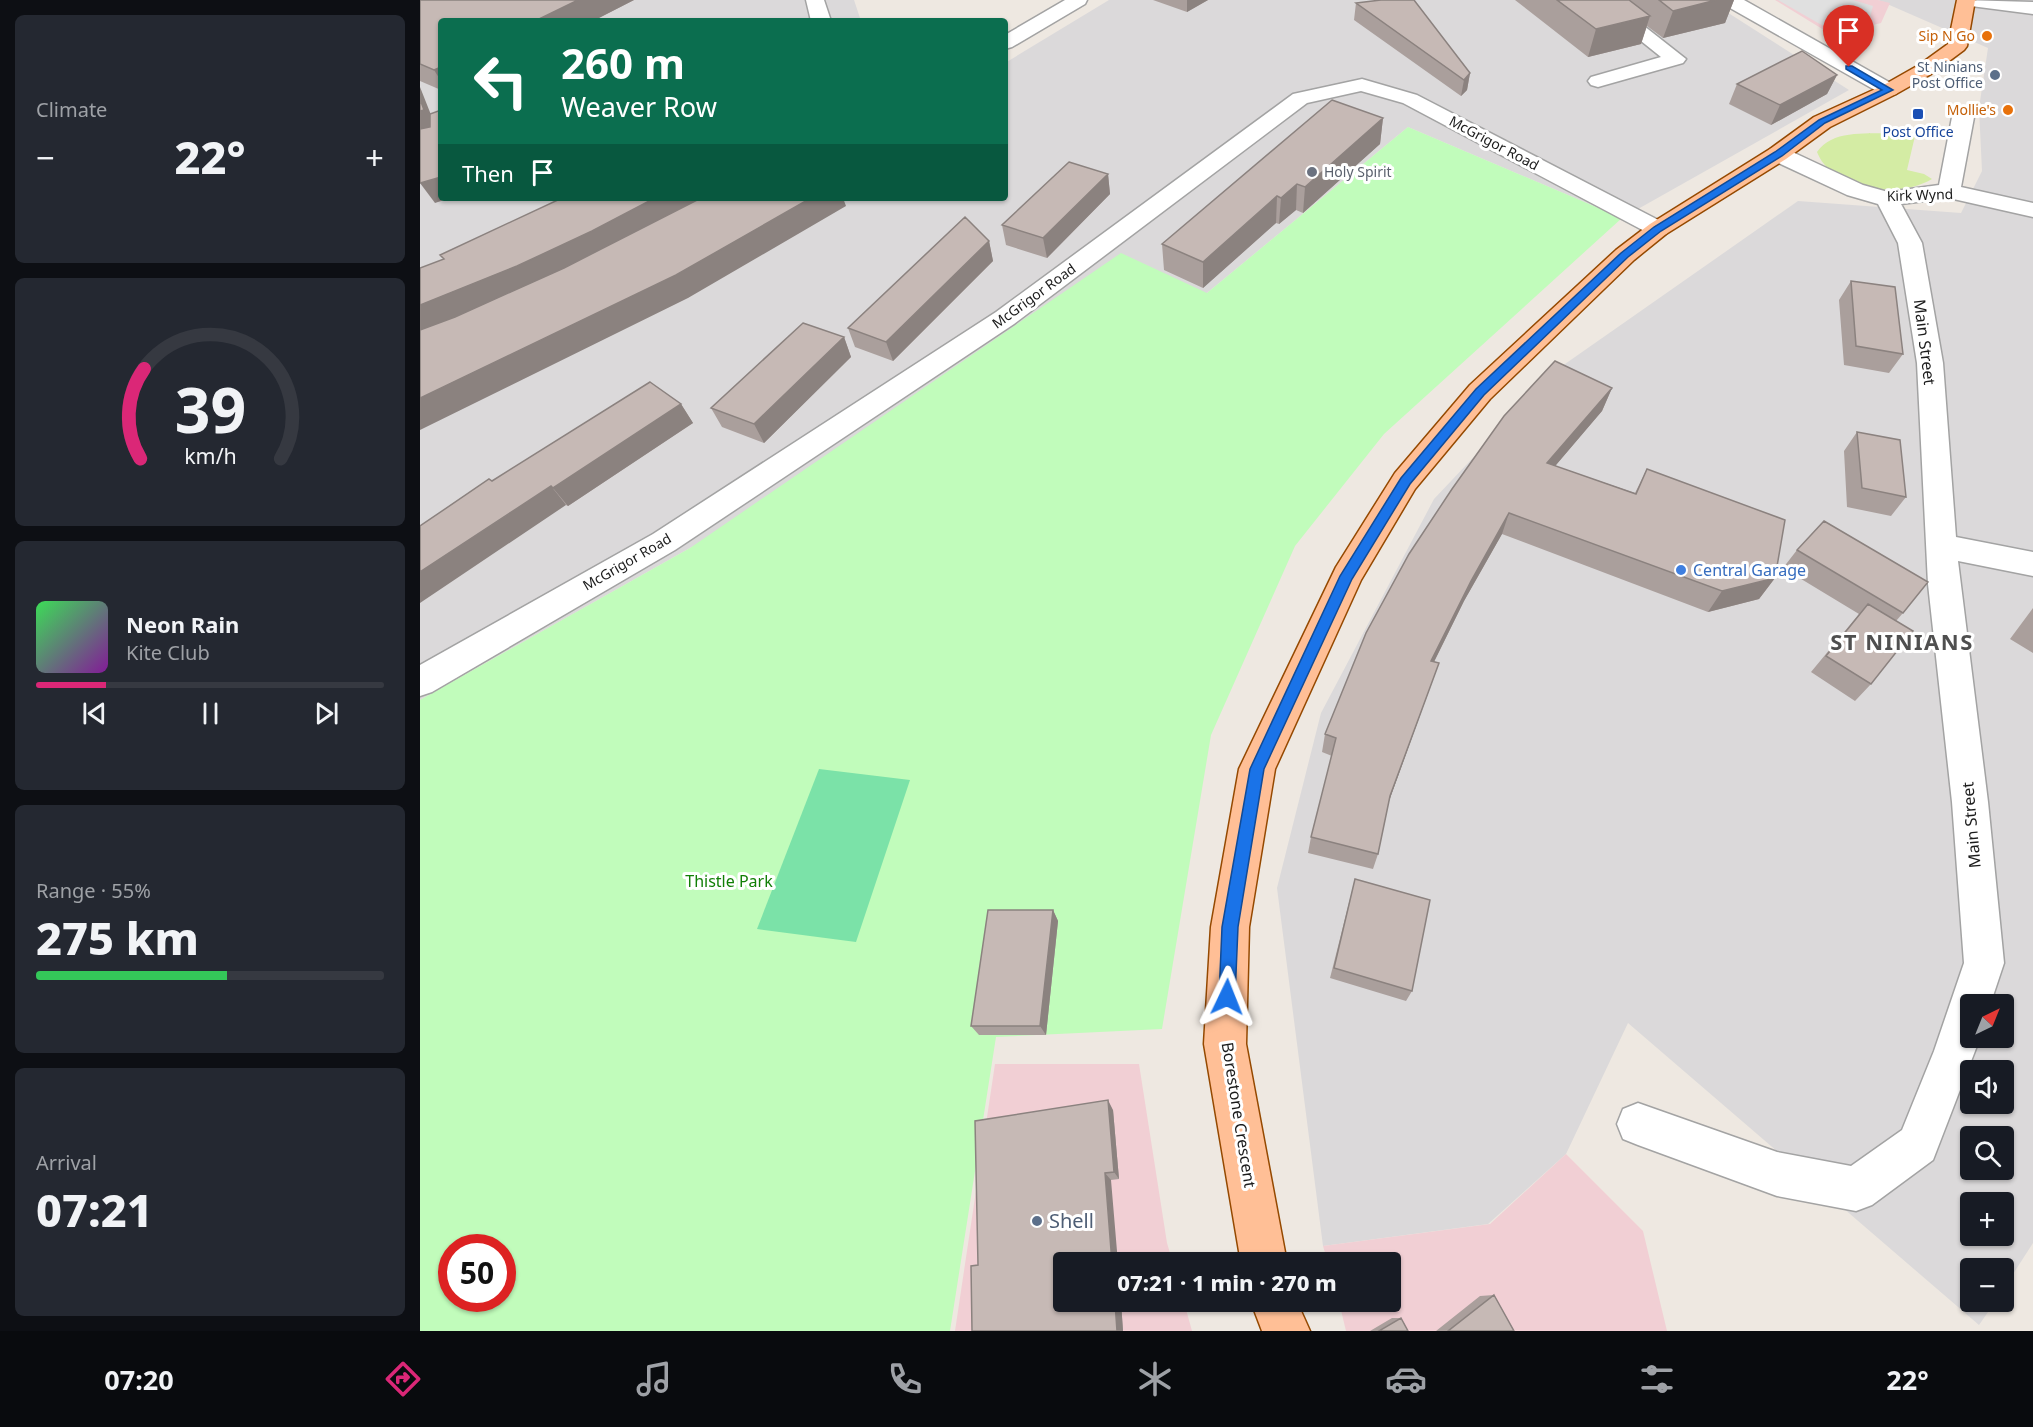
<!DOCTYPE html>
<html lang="en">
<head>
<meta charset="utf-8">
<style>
	body { margin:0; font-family:"Noto Sans",sans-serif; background:#242831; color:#f1f3f6; height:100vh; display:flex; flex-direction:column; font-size:22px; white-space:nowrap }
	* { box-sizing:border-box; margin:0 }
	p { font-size:20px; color:#9ea1a6 }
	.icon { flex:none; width:33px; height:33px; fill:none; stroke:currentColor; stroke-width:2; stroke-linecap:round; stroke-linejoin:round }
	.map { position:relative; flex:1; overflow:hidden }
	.sheet { display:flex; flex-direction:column; gap:15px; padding:15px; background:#0d0f14; width:420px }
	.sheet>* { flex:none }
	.top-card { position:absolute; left:18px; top:18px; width:570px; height:183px; border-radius:6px; box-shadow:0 2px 4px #0004; background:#0b6e4f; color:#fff; overflow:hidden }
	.needle { width:39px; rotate:43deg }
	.tools { position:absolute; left:1540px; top:994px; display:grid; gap:12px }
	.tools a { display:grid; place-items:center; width:54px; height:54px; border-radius:6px; background:#171b24; box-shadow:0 2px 4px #0004; font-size:30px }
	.speed { position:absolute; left:18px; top:1234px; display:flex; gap:12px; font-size:30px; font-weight:700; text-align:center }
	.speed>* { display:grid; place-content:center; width:78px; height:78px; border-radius:50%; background:#171b24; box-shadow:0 2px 4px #0004; line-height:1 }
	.speed .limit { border:9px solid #d22; background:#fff; color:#111 }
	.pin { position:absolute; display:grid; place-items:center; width:51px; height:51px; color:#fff; margin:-62px -26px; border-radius:50% 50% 50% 0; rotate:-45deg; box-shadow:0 0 6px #0007 }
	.pin .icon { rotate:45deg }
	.me { position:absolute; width:66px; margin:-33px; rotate:2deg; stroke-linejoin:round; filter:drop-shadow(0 0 4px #0008) }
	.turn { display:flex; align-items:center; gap:21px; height:126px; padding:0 24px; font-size:27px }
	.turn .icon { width:78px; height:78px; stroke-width:2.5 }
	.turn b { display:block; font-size:42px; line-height:51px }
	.then { display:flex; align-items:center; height:57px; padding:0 24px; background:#0003; gap:12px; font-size:22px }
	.big { font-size:45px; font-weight:800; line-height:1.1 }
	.sheet .tile { flex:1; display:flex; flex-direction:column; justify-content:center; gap:9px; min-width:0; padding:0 21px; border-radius:9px; background:#242831 }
	.sheet .dial { align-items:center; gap:0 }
	.dial svg { height:156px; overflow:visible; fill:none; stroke:#363941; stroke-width:7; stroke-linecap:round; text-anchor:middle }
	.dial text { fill:#f1f3f6; stroke:none }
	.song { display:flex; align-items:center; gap:18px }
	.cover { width:72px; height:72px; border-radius:9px; background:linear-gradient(135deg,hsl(130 70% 55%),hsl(290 70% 35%)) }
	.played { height:6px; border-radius:3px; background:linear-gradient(90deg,#db2777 20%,#363941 20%) }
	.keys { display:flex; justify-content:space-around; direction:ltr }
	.heat { display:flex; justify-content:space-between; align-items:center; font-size:33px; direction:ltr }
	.charge { height:9px; border-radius:4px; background:linear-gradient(90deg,#34c759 55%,#363941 0) }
	.trip { position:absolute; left:633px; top:1252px; width:348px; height:60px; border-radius:6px; background:#171b24; box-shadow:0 2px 4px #0004; font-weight:800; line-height:60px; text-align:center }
	.tab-bar { display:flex; height:96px; justify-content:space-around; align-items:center; background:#090b0e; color:#9ea1a6 }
	.tab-bar .icon { width:42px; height:42px }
	.tab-bar .on { color:#db2777 }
	.tab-bar b { font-size:27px; color:#f1f3f6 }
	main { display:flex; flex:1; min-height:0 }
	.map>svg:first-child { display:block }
	.residential { fill:#dbd9da; fill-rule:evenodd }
	.commercial { fill:#f1cfd4 }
	.grass { fill:#d4eca4 }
	.park { fill:#c1fcbb; fill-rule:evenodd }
	.pitch { fill:#7be2a8 }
	.parking { fill:#e0e0e0 }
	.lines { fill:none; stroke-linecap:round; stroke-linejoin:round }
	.minor-casing { stroke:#a3a3a3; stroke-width:3 }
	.major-casing { stroke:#954900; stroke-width:3 }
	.minor { fill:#fff; fill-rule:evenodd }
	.major { fill:#ffbf96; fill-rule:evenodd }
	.wall { fill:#aa9f9c }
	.shaded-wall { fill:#8b827f }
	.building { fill:#c6b9b5; stroke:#8b827f; stroke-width:1.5 }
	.route { fill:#1a73e8; stroke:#114b97; stroke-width:1.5 }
	.food-dot { fill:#e8710a; stroke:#fff; stroke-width:2 }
	.service-dot { fill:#5c6f8a; stroke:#fff; stroke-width:2 }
	.transit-dot { fill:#1a4fb4; stroke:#fff; stroke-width:2 }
	.worship-dot { fill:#6b7280; stroke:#fff; stroke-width:2 }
	.shop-dot { fill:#3f7fe0; stroke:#fff; stroke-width:2 }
	.labels { text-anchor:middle; stroke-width:6; stroke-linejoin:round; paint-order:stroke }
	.far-food-label { font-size:14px; fill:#c56008; stroke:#fff; text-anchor:end }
	.far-service-label { font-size:14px; fill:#4e5e75; stroke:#fff; text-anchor:end }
	.far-transit-label { font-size:14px; fill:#164399; stroke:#fff }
	.far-street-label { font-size:14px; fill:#1c1c1c; stroke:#fff }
	.far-worship-label { font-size:14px; fill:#5b616d; stroke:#fff; text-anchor:start }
	.street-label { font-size:16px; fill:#1c1c1c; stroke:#fff }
	.shop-label { font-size:16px; fill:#366cbe; stroke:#fff; text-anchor:start }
	.park-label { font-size:16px; fill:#117f06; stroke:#fff }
	.near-service-label { font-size:20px; fill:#4e5e75; stroke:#fff; text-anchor:start }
	.district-label { font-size:22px; font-weight:bold; letter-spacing:1.5px; fill:#4f4f4f; stroke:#fff }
</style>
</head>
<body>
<main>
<section class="sheet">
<div class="tile"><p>Climate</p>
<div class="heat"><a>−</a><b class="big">22°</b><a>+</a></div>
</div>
<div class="tile dial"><svg viewBox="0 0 100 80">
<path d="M14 69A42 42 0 1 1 86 69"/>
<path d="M14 69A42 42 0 0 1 16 23" stroke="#db2777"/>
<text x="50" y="56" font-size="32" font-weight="700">39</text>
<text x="50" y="72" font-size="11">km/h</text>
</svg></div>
<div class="tile">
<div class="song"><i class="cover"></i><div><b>Neon Rain</b><p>Kite Club</p></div></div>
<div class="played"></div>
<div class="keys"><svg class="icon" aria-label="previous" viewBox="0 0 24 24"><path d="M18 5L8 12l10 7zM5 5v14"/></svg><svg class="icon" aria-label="pause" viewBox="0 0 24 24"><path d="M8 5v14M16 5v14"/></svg><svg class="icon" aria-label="next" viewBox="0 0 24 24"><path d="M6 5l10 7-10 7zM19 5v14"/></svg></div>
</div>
<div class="tile"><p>Range · 55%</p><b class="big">275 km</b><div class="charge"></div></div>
<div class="tile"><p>Arrival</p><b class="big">07:21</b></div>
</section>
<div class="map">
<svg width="1613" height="1331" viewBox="0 0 1613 1331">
	<rect width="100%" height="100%" fill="#eee8e1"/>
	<path class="residential" d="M0,0H434L441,21H21V198H287L0,339Z
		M689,0H1288L1429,90L1202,218L988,127L787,293L270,548L0,700V375L349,198H585V63Z
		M1458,0H1613V1243L1584,1288V1269H1551V1302H1575L1559,1325L1208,1023L1146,1154L1068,1224L903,1246L857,888L901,713L1014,499L1135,371L1378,201L1541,213L1562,171L1559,108L1568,48ZM1551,1005H1584V1038H1551ZM1551,1071H1584V1104H1551ZM1551,1137H1584V1170H1551ZM1551,1203H1584V1236H1551Z"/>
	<path class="commercial" d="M1355,0H1458L1470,3L1461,23L1412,35Z
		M575,1064H719L747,1243L753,1263H644V1302H764L772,1331H535Z
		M1146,1154L1223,1231L1247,1331H926L919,1302H970V1263H908L903,1246L1070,1224Z"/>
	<path class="grass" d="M1468,133L1495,136L1487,170L1504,174L1512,179C1479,199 1412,191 1397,152C1412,130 1444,134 1468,133Z"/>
	<path class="park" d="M988,127L1202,218L964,434L875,546L791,735L742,1029L576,1037L530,1331H0V700L270,548L701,253L787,293ZM32,1248H82V1299H32Z"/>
	<path class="pitch" d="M399,769L490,780L436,942L337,929Z"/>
	<path class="parking" d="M1358,0H1433L1453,6L1449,21L1412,31Z"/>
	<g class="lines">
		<defs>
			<path id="minor" d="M386,0H404L411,21H391Z
				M645,0H667L665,4L592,47L585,49V35Z
				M1170,0H1191L1266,59L1263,63L1185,85L1178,87L1171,85L1168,81L1171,77L1241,57Z
				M1301,0H1324L1476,86L1479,90L1476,94L1469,96L1462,94L1303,4Z
				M1542,0L1613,2V14L1551,6L1544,4Z
				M942,79L997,95L1246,224L1250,229L1246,234L1238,236L1230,234L983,103L941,91L887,103L594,324L255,550L12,692L0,696V665L233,534L576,312L873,94Z
				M1544,106L1551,108L1555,112L1541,187L1613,203V217L1529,198L1481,204L1502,243L1523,363L1536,537L1613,552V576L1538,561L1568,802L1584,963L1570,1005H1551V1038H1560L1513,1160L1452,1205L1436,1211L1357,1196L1218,1145L1203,1139L1197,1124L1203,1109L1218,1103L1357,1152L1431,1166L1482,1130L1514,1051L1544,963L1532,802L1508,584L1497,363L1478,243L1458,204L1427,195L1350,159L1347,154L1350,149L1358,147L1366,149L1443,185L1468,192L1519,185L1533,112L1537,108Z"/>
			<path id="major" d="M1537,0H1555L1547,46L1544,50L1513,73L1476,94L1410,127L1366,159L1246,234L1214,260L1070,399L995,489L941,580L855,769L829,927L826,1044L867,1263H821L784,1044L791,927L819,769L916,567L975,473L1050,385L1196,250L1230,224L1350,149L1394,117L1462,86L1499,65L1528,44Z
				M831,1302H877L890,1331H842Z"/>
		</defs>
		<use href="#minor" class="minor-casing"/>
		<use href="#major" class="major-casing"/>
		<use href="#minor" class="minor"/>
		<use href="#major" class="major"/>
	</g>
	<path class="wall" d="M0,0H214L173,21H21V90L0,81Z
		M733,0H788L767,12Z
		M1095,0H1314L1305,23L1243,38L1227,26L1221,44L1168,57Z
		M936,3L1050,73L1047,90L1041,96L934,20Z
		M1417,75L1407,94L1351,125L1309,104L1317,84Z
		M963,118L960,144L883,213L876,210L859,224L856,223L783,288L744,270L742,244Z
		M688,174L690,194L627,258L586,245L582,225Z
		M569,241L573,261L473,361L435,347L428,328Z
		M1431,281L1483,354L1469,373L1424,365L1419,300Z
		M424,337L431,357L344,443L302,427L291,408Z
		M1192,388L1182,411L1135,466L1215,493L1227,469L1355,578L1339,599L1288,612L1082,534L1044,601L1014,662L1019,663L969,801L958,854L953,869L888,853L891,837L912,756L902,752L905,734Z
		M261,404L273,423L148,506L146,505L72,481Z
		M1437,432L1486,497L1471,516L1427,507L1424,451Z
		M1377,550L1483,613L1476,621L1451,684L1435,701L1391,672L1439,614L1363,568Z
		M1613,608V653L1590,639Z
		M935,879L992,991L986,1001L910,978Z
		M633,910L638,921L626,1035H559L551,1026Z
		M693,1110L699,1179L691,1180L644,1302H701L703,1331H552L558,1265Z
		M1074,1295L1094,1331H1016L1060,1296Z
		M972,1318H981L988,1331H950Z"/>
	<path class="shaded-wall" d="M110,0H214L173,21H115Z
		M767,0H788L767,12Z
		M1296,0H1314L1305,23L1243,38L1253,11Z
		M1230,16L1221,44L1168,57L1176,29Z
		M21,67V81L14,70Z
		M1050,73L1047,90L1041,96L1044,80Z
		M1417,75L1407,94L1351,125L1360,105Z
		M0,87L17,130L0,135Z
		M963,118L960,144L883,213L885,187Z
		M688,174L690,194L627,258L623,238Z
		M21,177V198H30L15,203L0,183Z
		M877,184L876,210L859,224L861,198Z
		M857,196L856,223L783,288V262Z
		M235,198H289L185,253L0,336V305Z
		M391,198H423L426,206L268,298L0,430V398Z
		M569,241L573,261L473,361L466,342Z
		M424,337L431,357L344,443L334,424Z
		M1192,388L1182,411L1119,485L1127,463Z
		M261,404L273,423L148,506L133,488Z
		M131,486L146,505L0,603V572Z
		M1089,513L1082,534L1044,601L1005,680L1011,661L1051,581Z
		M1355,578L1339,599L1288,612L1302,591Z
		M1019,663L1012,682L965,812L970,796Z
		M633,910L638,921L626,1035L620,1026Z
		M688,1100L693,1110L699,1179L694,1172Z
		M685,1173L691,1180L698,1263H692Z
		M695,1302H701L703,1331H697Z"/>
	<path class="building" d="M0,0H158L115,21H21V67L14,70L0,64Z
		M961,0H994L1050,73L1044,80L936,3Z
		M1137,0H1209L1230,16L1176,29Z
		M1239,0H1296L1253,11Z
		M1382,51L1417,75L1360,105L1317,84Z
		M0,99L4,110L0,111Z
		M912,100L963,118L885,187L877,184L861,198L857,196L783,262L742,244Z
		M21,110V177L0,183V129L10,127V114Z
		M649,162L688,174L623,238L582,225Z
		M142,198H235L172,231L97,266L0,305V268L24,259L20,255Z
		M281,198H391L256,275L0,398V330L35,317L144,268Z
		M545,217L569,241L466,342L428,328Z
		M1431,281L1475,287L1483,354L1436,346Z
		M383,323L424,337L334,424L291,408Z
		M1135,361L1192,388L1127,463L1216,494L1227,469L1365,520L1355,578L1302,591L1089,513L1051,581L1011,661L1019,663L970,796L958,854L891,837L916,738L905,734L946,633L989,554L1032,489L1084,416Z
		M230,382L261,404L133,488L131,486L0,572V526L69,479L72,481Z
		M1437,432L1480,440L1486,497L1442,488Z
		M1404,521L1508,582L1483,613L1377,550Z
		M1448,604L1493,631L1451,684L1406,656Z
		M935,879L1010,900L992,991L914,968Z
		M568,910H633L620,1026H551Z
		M688,1100L694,1172L685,1173L692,1263H644V1302H695L697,1331H552L551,1266L558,1265L555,1121Z
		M1074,1295L1094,1331H1028Z
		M981,1318L988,1331H959Z"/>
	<path class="route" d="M1426,66H1432L1473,90L1405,123L1362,156L1241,231L1208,257L1064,395L990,484L932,579L844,769L818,927L815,997L813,1003L807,1006L801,1003L799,997L802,927L830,769L920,576L981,478L1056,389L1201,253L1234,227L1355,152L1399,120L1462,90L1426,69Z"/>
	<g class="food-dot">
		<circle cx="1567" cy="36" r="6"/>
		<circle cx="1588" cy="110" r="6"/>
	</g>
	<g class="service-dot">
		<circle cx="1575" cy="75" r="6"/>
		<circle cx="617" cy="1221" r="6"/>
	</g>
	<rect class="transit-dot" x="1492" y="108" width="12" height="12" rx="3"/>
	<circle class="worship-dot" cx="892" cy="172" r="6"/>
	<circle class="shop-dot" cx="1261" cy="570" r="6"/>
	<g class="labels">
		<g class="far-food-label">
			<text x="1555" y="41">Sip N Go</text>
			<text x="1576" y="115">Mollie's</text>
		</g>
		<g class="far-service-label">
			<text x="1563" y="72">St Ninians<tspan x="1563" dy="16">Post Office</tspan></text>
		</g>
		<g class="far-transit-label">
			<text x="1498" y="137">Post Office</text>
		</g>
		<g class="far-street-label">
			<text transform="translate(1074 143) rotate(28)" y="5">McGrigor Road</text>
			<text transform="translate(1500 195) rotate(-2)" y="5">Kirk Wynd</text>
			<text transform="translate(614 296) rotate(-36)" y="5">McGrigor Road</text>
			<text transform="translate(207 562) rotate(-30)" y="5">McGrigor Road</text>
		</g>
		<g class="far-worship-label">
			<text x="904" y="177">Holy Spirit</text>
		</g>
		<g class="street-label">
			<text transform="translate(1505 342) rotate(83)" y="6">Main Street</text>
			<text transform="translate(1551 825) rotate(-95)" y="6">Main Street</text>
			<text transform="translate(819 1115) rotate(81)" y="6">Borestone Crescent</text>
		</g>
		<g class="shop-label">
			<text x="1273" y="576">Central Garage</text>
		</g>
		<g class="park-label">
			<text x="309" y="887">Thistle Park</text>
		</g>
		<g class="near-service-label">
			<text x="629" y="1228">Shell</text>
		</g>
		<g class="district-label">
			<text x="1482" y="650">ST NINIANS</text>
		</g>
	</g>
</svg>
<div class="tools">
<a><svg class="needle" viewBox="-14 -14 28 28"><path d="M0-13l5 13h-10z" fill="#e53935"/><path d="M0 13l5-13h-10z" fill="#9ea1a6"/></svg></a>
<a><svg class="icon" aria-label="sound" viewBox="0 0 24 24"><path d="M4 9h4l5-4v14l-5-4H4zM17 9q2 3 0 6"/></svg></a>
<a><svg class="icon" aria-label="search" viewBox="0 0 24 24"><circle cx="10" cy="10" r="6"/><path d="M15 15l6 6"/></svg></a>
<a>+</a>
<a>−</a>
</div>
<div class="speed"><div class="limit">50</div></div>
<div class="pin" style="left:1429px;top:67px;background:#d93025"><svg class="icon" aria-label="arrive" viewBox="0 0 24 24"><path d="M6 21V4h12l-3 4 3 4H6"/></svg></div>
<svg class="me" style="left:807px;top:997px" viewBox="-20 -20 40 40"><path d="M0-17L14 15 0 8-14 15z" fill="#1a73e8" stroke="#fff" stroke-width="4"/></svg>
<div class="trip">07:21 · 1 min · 270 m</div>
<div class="top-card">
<div class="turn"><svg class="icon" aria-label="left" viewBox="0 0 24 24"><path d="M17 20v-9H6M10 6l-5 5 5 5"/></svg><div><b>260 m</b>Weaver Row</div></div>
<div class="then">Then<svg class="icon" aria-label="arrive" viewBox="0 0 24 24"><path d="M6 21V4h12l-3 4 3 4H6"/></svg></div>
</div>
</div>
</main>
<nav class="tab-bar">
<b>07:20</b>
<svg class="icon on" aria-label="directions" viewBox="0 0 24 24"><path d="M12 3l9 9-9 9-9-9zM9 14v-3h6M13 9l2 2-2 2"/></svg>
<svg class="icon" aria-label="music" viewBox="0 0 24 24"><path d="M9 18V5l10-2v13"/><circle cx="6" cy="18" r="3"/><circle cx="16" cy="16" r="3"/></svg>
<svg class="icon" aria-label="phone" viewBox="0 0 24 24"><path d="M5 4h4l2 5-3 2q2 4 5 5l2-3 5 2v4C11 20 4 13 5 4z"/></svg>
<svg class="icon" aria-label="climate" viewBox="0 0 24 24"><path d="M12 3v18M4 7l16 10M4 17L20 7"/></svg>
<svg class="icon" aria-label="car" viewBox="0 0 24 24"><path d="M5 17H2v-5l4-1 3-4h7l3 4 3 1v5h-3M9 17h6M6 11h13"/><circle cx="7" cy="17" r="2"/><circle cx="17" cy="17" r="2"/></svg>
<svg class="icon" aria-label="filters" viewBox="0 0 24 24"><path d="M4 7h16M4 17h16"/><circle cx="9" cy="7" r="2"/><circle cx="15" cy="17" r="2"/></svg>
<b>22°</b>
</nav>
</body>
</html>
